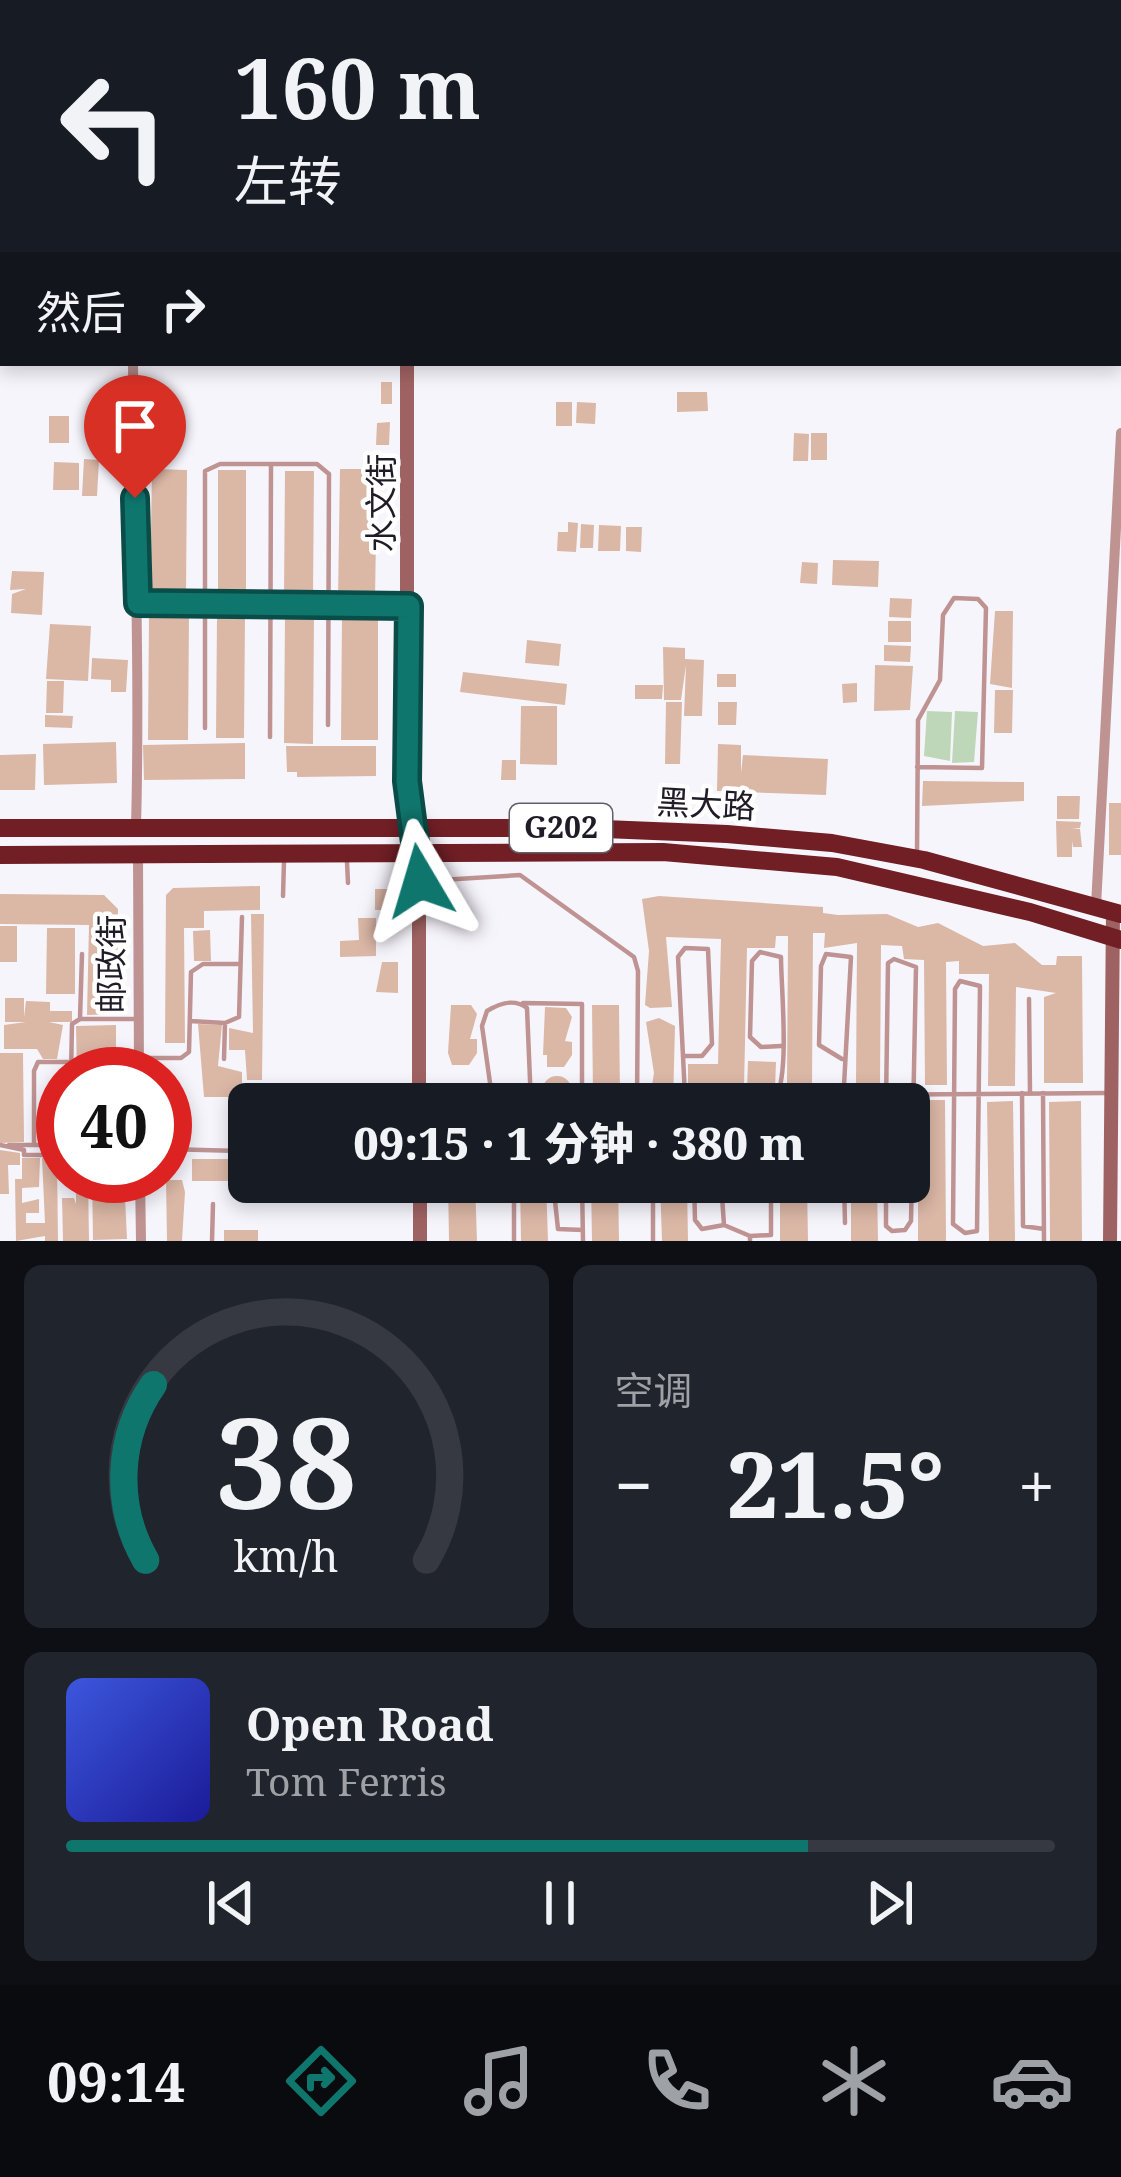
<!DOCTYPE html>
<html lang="zh">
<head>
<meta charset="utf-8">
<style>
	body { margin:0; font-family:"Noto Serif","Noto Sans SC",serif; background:#20242c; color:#f1f3f6; height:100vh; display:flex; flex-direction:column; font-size:45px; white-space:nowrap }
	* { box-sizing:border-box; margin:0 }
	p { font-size:39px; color:#9ea1a6 }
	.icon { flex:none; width:66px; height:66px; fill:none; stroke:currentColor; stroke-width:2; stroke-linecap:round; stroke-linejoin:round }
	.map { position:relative; height:1241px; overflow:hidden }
	.panel { display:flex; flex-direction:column; gap:24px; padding:24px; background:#0d0f14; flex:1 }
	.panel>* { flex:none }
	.banner { position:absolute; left:0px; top:0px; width:1122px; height:366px; box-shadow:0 6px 18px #0003; background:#171b24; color:#f1f3f6; overflow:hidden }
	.speed { position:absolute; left:36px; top:1047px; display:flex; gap:24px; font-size:60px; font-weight:700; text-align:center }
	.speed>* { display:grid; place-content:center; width:156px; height:156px; border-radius:50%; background:#171b24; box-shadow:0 6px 18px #0003; line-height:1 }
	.speed .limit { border:18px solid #d22; background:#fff; color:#111 }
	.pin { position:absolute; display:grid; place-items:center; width:102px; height:102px; color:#fff; margin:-123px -51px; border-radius:50% 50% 50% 0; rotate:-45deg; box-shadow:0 0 12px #0007 }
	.pin .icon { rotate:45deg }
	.me { position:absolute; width:132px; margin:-66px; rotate:353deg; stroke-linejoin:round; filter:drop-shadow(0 0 9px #0008) }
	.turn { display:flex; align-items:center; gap:42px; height:252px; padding:0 36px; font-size:54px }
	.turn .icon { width:156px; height:156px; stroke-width:2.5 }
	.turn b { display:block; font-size:84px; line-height:102px }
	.then { display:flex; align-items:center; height:114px; padding:0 36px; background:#0003; gap:24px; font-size:45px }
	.big { font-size:90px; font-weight:800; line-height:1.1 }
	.panel .widget { flex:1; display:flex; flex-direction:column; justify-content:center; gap:18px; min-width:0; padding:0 42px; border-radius:18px; background:#20242c }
	.panel .dial { align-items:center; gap:0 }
	.dial svg { height:312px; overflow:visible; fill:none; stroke:#363941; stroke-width:7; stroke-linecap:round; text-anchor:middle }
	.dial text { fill:#f1f3f6; stroke:none }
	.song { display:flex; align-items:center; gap:36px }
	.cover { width:144px; height:144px; border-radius:18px; background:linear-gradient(135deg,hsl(230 70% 55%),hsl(240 70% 35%)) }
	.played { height:12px; border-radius:6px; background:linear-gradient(90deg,#0f766e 75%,#363941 75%) }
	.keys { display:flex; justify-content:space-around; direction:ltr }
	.heat { display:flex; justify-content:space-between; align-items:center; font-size:66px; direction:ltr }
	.panel .tiles { flex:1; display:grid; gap:24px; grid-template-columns:1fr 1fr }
	.widget:last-child { grid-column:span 2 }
	.trip { position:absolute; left:228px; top:1083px; width:702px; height:120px; border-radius:18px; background:#171b24; box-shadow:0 6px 18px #0003; font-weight:800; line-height:120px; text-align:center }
	.tabs { display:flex; height:192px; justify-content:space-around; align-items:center; background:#090b0e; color:#9ea1a6 }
	.tabs .icon { width:84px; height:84px }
	.tabs .on { color:#0f766e }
	.tabs b { font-size:54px; color:#f1f3f6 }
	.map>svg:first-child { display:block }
	.green { fill:#bed7b9 }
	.building { fill:#dbb7a6 }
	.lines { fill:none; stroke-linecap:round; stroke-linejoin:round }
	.lane { stroke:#be9392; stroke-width:4.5 }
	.street { stroke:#be9392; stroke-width:10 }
	.secondary { stroke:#9f6262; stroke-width:14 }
	.highway { stroke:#711e25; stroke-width:18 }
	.route-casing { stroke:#0a4d48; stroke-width:30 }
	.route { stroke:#0f766e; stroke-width:21 }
	.labels { text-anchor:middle; stroke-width:9; stroke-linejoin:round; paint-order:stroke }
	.shield { fill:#fff; stroke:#625f68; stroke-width:3 }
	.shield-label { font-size:30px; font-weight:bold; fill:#1f1b27 }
	.street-label { font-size:33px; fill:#1f1b27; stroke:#fff }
</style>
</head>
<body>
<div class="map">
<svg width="1121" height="1241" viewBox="0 0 1121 1241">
	<rect width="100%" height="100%" fill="#f7f5fc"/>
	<path class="green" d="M927,711L952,712L950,761L924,756Z
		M955,711L978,712L974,762L952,763Z"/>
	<path class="building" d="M381,382H392V404H381Z
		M677,392H707L708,411L677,412Z
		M556,402H572V426H556Z
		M577,402L596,403L595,424L576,423Z
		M49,416H69V443H49Z
		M390,422L389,445H376L377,423Z
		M794,433L809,434L808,461H793Z
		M811,433H827V460H811Z
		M84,459L99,460L97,496H82Z
		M54,462L79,463V490H53Z
		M152,469L187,470L186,593H150Z
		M340,469H377L375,600H338Z
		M218,470H246V600H218Z
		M285,471H314L313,598H284Z
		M568,522L578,523L576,552L557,551L558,532H568Z
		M581,524L594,525L593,548H580Z
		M599,525L621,526L620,551H598Z
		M626,527H642L641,552L626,551Z
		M833,560L879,561L878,587L832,585Z
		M802,562L818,563L817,584L800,583Z
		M12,571L44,572L42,615L11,613L12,594L26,589L10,590Z
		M890,598L912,599L911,618L889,617Z
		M995,611H1013L1012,688L990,684Z
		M342,612H378V740H341Z
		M149,614L189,615L188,740H148Z
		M285,614L314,615L313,744L284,743Z
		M217,615H245L244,738H216Z
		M888,621H911V642H888Z
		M50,624L91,626L88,681L46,679Z
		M527,640L561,644L559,666L525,663Z
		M884,645L911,646L910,662L884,661Z
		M663,647L685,648V659L704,660L702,716H684L686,665L681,700H664Z
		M92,658L128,660L126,692H111V680L91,679Z
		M875,665L913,666L910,710L874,711Z
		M463,672L567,684L565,705L460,692Z
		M717,674H736V687H717Z
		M47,681H64L63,713H46Z
		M857,683V702L843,703L842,684Z
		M635,685H663L662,699H635Z
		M995,690H1013L1012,733H994Z
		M666,702H682L680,764H665Z
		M718,702H737L736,725H718Z
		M521,706H557V765L520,764Z
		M45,715L73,716L72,728L45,727Z
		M116,742L117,783L44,785L43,744Z
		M245,743V779L144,780L143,745Z
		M718,744L741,745V773L743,755L828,759L826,795L717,791Z
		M286,746H376V776L297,777V772H287Z
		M36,754L35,790H0V755Z
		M502,760H516V780H501Z
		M923,781L1024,782V801L922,806Z
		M1057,796H1080L1079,819H1057Z
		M1109,803H1121V855H1109Z
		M1056,821L1081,822L1080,828H1072L1080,829L1082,847H1073L1072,841V857H1057Z
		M260,886V910L204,911V928H184L185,1043H165L166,895L173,888Z
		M375,889H396V910H375Z
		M0,894L104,895L118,909L117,1014L87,1015L89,925L0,924Z
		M659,896L823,907V913L838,915L887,914L918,927L938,923L983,946L1015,943L1042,965H1056L1057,956H1082L1083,1083H1044V997L1056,993L1016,987L1015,1086H988L989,974H959V961L946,962L947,1085H925L924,960L904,959L902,946L881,945L880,1085H856L857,943L824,948L825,933H813L812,1088H787L788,936H776L775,948H747L744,1088L688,1087V1064H718L721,939L666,937L672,1007L650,1008L645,1005L649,951L642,899Z
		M251,914H264L262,1080H247L245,1050H229V1028L253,1033Z
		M358,918H376V956L340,957V941L359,940Z
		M0,926H17V962H0Z
		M47,928H75V994H46Z
		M210,930L211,961H194L193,931Z
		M382,962H398V993L376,992Z
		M5,998H24V1017L26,1001L50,1002V1011H72V1022H49L63,1025L57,1059H43L37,1049H4V1025L26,1022H5Z
		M451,1005H471L477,1014L470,1039H477V1053L469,1065H452L448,1053Z
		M592,1005H619L620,1097H593Z
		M545,1007L566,1008L572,1017L565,1041L572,1042V1055L564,1067H547V1055H543Z
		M659,1018L675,1026L673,1104H649L654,1073L646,1022Z
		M198,1024L222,1025L218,1066L242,1072V1097H204Z
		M116,1025V1074H77L76,1026Z
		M0,1053H23L24,1142L0,1143Z
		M748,1061L776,1062L775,1089L747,1088Z
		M542 1091a15 15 0 1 1 30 0a15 15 0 1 1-30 0Z
		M452,1085L472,1086L478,1104H448Z
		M918,1100H945L946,1241H918Z
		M1013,1101L1015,1241H989L987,1102Z
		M1081,1101L1082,1241H1050L1049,1102Z
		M0,1150L20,1153V1165H8L9,1194H0Z
		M22,1158H40L39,1187L22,1188V1203L39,1199V1213H26V1223H45L42,1158H57L58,1241H45V1236L16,1241L15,1179H22Z
		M192,1159H249V1181H192Z
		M76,1176H88L89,1241H63L62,1198H74L76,1204Z
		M92,1176H105L107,1198V1176H124L127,1239L93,1240Z
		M166,1180H182L185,1192L182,1241H167Z
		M448,1182H475L477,1241H449Z
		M520,1182H546L548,1241H521Z
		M591,1182H618L619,1241H592Z
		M660,1182H687L688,1241H662Z
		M780,1182H807L808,1241H780Z
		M851,1182H877L878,1241H851Z
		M224,1230H258V1241H224Z"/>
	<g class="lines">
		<path class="lane" d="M334,0V3
			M282,3V0
			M316,3V0
			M0,301H3
			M138,603L403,606
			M205,728V471L220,464H317L329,474L328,725
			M270,737L271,466
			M917,767L982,768L986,608L978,599L954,598L943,615L940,680L918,720L917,853
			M347,862L348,883
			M425,881L520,875L634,957L638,971L637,1104
			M283,896L284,861
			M960,981L980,986L977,1231L965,1233L953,1224L955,989Z
			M1029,999L1030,1093
			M523,1003L582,1004V1092L590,1104
			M80,1019L82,954
			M190,1021L225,1023L239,1017L242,917
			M683,1056H702L712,1044L708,949L685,948L678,957L685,1096
			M138,1058H181L189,1052L191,972L203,964H240
			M224,1059L225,1023
			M842,1059L819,1045L821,966L826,954L851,957L843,1104
			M71,1074L72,1024L80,1019H138
			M1022,1093L1023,1226L1044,1229
			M1043,1093L1044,1241
			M493,1104L482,1026L487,1011C500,1003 514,998 527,1008L531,1104
			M682,1104L685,1096L1106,1093
			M773,1104C791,1080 781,990 781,957L760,952L752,961L750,1037L761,1047L781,1046
			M886,1104L888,963L894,959L916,967L911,1221L905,1230L892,1231L886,1226V1182
			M0,1145L24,1150V1155H63
			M9,1145H63
			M34,1145V1071L38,1062H71
			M165,1149L240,1151
			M514,1182V1241
			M553,1182L558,1229L583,1230
			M582,1182L583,1241
			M653,1182V1241
			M694,1182L695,1220L702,1229L724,1225
			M721,1182L724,1225L750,1236
			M844,1182L845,1223
			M212,1241L213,1204
			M750,1241V1236L771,1235V1182"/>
		<path class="street" d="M136,3V0
			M133,363C134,518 140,672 136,828
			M138,853L139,1074
			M1096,906L1121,433
			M140,1176L141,1241"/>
		<path class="secondary" d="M409,3V0
			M407,363V781L419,857V1104
			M420,1182V1241
			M1110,1241L1113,911"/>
		<path class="highway" d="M0,828H580L727,834L832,843L924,860L1121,914
			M0,855L663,852L837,867L1030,912L1121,940"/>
	</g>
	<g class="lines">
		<defs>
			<path id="route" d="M135,498L138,603L409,606L407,781L420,881"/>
		</defs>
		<use href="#route" class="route-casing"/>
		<use href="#route" class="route"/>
	</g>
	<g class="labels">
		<rect class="shield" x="510" y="804" width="102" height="48" rx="9"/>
		<g class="shield-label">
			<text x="561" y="838">G202</text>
		</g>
		<g class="street-label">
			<text transform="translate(381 503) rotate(-90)" y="12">水文街</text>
			<text transform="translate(706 804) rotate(3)" y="12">黑大路</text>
			<text transform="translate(111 964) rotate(-90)" y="12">邮政街</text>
		</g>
	</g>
</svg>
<div class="speed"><div class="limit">40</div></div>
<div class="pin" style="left:135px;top:498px;background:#d93025"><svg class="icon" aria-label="arrive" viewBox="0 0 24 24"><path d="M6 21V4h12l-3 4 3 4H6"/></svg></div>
<svg class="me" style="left:420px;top:881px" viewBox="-20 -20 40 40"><path d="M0-17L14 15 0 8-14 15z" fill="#0f766e" stroke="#fff" stroke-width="4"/></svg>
<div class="trip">09:15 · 1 分钟 · 380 m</div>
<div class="banner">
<div class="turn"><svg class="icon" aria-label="left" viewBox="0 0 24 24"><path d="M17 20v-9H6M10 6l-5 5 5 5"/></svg><div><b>160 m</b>左转</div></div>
<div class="then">然后<svg class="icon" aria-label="right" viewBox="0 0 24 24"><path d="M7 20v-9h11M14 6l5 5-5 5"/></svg></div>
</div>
</div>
<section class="panel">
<div class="tiles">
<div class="widget dial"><svg viewBox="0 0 100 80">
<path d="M14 69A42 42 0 1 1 86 69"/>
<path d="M14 69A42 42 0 0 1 16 24" stroke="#0f766e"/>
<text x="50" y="56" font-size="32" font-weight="700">38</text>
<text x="50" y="72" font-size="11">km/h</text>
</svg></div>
<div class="widget"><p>空调</p>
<div class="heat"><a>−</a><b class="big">21.5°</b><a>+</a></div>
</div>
<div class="widget">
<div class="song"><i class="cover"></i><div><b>Open Road</b><p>Tom Ferris</p></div></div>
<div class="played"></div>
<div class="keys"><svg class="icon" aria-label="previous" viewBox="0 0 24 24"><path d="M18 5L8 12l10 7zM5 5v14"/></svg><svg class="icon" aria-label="pause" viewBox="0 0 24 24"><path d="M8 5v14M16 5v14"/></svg><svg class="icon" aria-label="next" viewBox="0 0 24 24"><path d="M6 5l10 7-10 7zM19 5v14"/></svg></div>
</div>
</div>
</section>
<nav class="tabs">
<b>09:14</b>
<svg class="icon on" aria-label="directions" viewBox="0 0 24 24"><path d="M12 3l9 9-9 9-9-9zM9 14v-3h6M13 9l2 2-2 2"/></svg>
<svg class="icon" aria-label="music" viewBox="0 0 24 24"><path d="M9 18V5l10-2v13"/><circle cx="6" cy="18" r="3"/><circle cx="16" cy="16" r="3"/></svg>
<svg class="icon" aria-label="phone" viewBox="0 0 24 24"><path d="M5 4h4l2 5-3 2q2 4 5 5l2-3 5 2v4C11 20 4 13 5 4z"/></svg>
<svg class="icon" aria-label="climate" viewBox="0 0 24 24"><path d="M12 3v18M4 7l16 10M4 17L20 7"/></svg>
<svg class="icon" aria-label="car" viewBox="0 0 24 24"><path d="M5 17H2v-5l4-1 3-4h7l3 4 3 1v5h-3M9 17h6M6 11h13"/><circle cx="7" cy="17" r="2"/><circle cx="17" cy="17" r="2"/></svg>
</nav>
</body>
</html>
